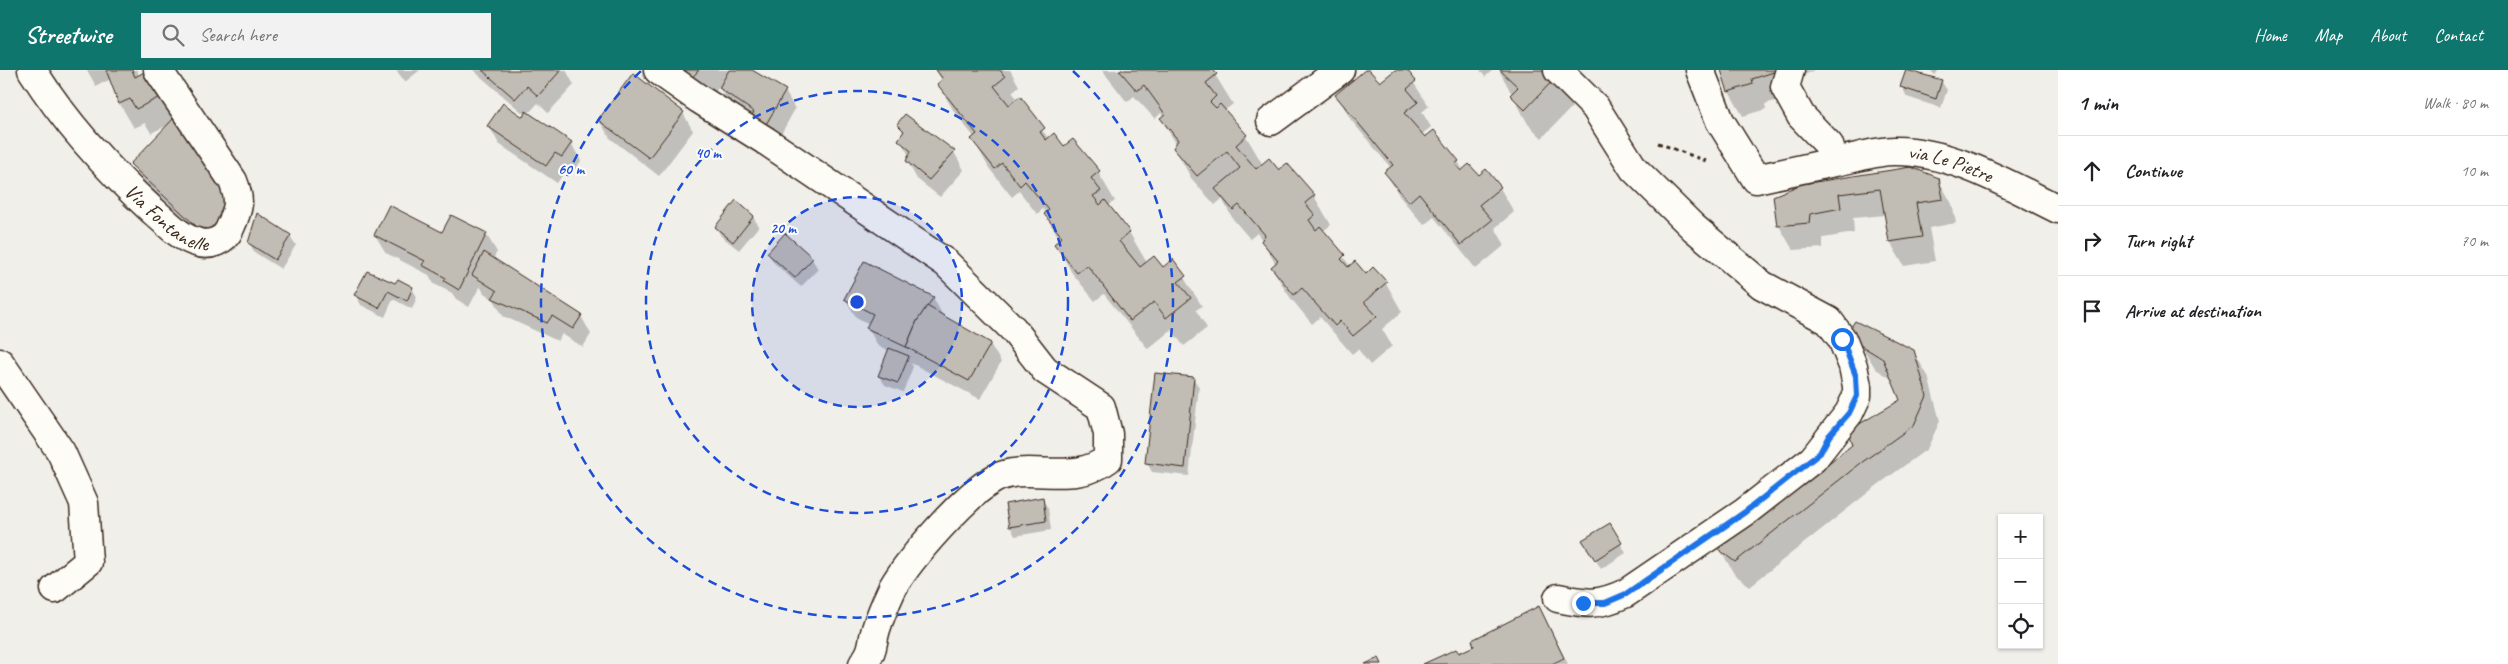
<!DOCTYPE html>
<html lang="en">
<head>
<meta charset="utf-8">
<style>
	body { margin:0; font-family:Caveat,sans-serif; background:#f2f2f2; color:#202124 }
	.controls { position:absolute; right:15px; bottom:15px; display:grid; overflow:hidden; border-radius:0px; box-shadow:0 1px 4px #0004 }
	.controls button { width:45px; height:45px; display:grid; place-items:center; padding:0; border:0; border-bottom:1px solid #e0e0e0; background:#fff; color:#202124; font:25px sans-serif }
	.stop { position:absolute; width:15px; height:15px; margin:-11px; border:4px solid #1a73e8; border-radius:50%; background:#fff }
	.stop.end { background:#1a73e8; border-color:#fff; box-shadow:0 1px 5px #0008 }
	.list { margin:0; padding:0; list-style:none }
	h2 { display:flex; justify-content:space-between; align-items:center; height:65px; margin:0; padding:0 20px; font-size:21px }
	h2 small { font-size:16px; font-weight:400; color:#757577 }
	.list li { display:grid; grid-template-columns:32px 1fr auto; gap:15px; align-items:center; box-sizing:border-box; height:70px; padding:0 20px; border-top:1px solid #e0e0e0 }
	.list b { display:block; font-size:19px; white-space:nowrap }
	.list em { font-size:16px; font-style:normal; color:#757577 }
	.icon { flex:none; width:28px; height:28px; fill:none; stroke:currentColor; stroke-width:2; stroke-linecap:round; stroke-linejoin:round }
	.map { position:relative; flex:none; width:2058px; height:594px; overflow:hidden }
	header { display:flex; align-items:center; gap:30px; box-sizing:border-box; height:70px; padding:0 25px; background:#0f766e; color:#fff }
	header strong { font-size:24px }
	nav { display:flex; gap:28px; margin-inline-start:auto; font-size:18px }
	.search { width:350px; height:45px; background:#f2f2f2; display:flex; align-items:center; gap:12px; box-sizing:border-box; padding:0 18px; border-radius:0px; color:#757577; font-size:19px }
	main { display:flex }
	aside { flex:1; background:#fff }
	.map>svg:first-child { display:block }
</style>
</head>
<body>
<header>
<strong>Streetwise</strong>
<div class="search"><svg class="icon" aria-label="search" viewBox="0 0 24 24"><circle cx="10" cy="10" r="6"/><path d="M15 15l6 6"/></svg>Search here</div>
<nav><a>Home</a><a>Map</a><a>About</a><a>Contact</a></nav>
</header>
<main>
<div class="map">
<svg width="2058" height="594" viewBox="0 0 2058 594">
	<rect width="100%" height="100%" fill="#f1efea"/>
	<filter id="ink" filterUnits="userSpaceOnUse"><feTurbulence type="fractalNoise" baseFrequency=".02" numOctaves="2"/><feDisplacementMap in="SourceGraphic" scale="10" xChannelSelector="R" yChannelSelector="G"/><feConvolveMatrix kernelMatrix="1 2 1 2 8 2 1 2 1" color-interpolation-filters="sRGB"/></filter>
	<g filter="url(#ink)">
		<g fill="#0003">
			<path d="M 87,0 L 137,0 L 139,6 L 161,27 L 173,51 L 241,138 L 245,159 L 236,179 L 225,184 L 212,181 L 146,119 L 132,94 L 170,54 L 151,63 L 145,53 L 134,58 L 120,34 L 111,9 L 96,16 Z"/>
			<path d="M 396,0 L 420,0 L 405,12 Z"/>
			<path d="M 473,0 L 566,0 L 574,15 L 548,43 L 538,33 L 528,44 L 571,73 L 581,91 L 572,104 L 566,100 L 557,113 L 499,74 L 489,56 L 523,48 L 525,45 Z"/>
			<path d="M 660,0 L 750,0 L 785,21 L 795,39 L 776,73 L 730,36 L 719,17 L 703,36 Z"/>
			<path d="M 936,0 L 1010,0 L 1019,16 L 1012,22 L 1049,69 L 1098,102 L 1115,131 L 1108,136 L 1129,162 L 1147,193 L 1163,199 L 1173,191 L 1202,236 L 1196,240 L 1207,258 L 1184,276 L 1171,260 L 1148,279 L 1104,224 L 1095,231 L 1072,203 L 1056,174 L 1060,170 L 1043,139 L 1037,144 L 1019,121 L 1012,127 L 989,98 L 973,69 L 975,68 L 955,43 L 938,14 L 942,11 Z"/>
			<path d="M 1102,0 L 1212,0 L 1233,34 L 1224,41 L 1246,66 L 1263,95 L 1279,102 L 1287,95 L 1314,126 L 1331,155 L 1323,161 L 1351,197 L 1366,205 L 1373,199 L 1386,213 L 1402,242 L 1382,259 L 1392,276 L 1370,295 L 1358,279 L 1352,284 L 1320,247 L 1312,254 L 1289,226 L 1272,198 L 1276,195 L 1262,170 L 1257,163 L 1250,169 L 1233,149 L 1222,129 L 1215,135 L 1191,108 L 1175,78 L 1177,75 L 1161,49 L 1164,47 L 1161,43 L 1155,49 L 1134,26 L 1127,32 Z"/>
			<path d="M 1367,0 L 1380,14 L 1397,0 L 1405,0 L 1429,36 L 1422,42 L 1431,57 L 1421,65 L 1458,91 L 1463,101 L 1500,118 L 1514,142 L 1495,158 L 1505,175 L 1476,199 L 1434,147 L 1424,155 L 1400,127 L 1386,103 L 1391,98 L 1351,50 L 1337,25 Z"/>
			<path d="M 1480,0 L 1493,0 L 1485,7 Z"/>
			<path d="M 1499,0 L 1547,0 L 1555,8 L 1572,37 L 1542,68 L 1528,54 Z"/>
			<path d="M 1722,0 L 1814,0 L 1786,15 L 1790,26 L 1765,34 L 1766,39 L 1743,46 L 1729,22 Z"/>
			<path d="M 1930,0 L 1939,0 L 1935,5 Z"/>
			<path d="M 1941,11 L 1947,20 L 1941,38 L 1907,27 L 1902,17 Z"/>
			<path d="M 683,43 L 693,61 L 659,106 L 610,68 L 599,50 Z"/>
			<path d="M 899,54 L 954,82 L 964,100 L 940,127 L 917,109 L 907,91 L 910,87 L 900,70 L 904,64 Z"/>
			<path d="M 1938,109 L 1952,134 L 1956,153 L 1929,158 L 1935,191 L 1904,196 L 1890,172 L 1885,145 L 1853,148 L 1854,163 L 1823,168 L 1823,178 L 1793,180 L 1779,156 L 1774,127 Z"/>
			<path d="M 257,145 L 290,166 L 296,175 L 281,199 L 254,182 L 249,172 Z"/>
			<path d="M 753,147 L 759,156 L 739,180 L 721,166 L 716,157 Z"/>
			<path d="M 442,163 L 486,164 L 497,182 L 493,189 L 581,246 L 591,264 L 583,277 L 562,264 L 558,271 L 503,246 L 494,230 L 484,223 L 480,216 L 469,237 L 456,229 L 452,223 L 434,214 L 429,205 L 386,183 L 375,165 Z"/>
			<path d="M 785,164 L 812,189 L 818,199 L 801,217 L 774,193 L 768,183 Z"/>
			<path d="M 396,215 L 412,218 L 417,227 L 412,239 L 393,229 L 385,247 L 361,235 L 356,225 Z"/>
			<path d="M 933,227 L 943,246 L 990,274 L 1001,292 L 980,329 L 911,293 L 913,297 L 903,322 L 885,315 L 879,306 L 889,281 L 878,276 L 868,258 L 869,254 L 856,247 L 845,229 Z"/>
			<path d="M 1851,260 L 1913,281 L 1928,306 L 1940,351 L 1927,379 L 1875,417 L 1750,516 L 1734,504 L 1720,479 L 1853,376 L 1902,331 L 1893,310 L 1876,299 Z"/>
			<path d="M 1193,308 L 1199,317 L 1189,406 L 1152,402 L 1147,393 Z"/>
			<path d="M 1042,429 L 1048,438 L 1051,460 L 1015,466 L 1010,456 Z"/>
			<path d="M 1609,454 L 1626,483 L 1601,499 L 1584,470 Z"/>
			<path d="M 1539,537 L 1568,594 L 1426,594 L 1456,580 L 1458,584 L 1476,577 Z"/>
		</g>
		<g fill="#c1bcb4" stroke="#3b2a1e">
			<path d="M 106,0 L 132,0 L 135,7 L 148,0 L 160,27 L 136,39 L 130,29 L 119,34 Z"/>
			<path d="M 482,0 L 561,0 L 538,26 L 527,16 L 515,29 Z"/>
			<path d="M 674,0 L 699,0 L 688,12 Z"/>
			<path d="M 729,0 L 752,0 L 786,20 L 765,56 L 751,47 L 754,42 L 719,18 Z"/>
			<path d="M 936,0 L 1000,0 L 1005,7 L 994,16 L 1009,35 L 1020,26 L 1045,58 L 1040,62 L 1046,70 L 1054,63 L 1064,76 L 1073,69 L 1100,101 L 1091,108 L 1101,121 L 1093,126 L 1100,135 L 1105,130 L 1130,162 L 1119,171 L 1140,197 L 1154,186 L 1163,197 L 1173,189 L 1186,206 L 1178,212 L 1191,228 L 1166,248 L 1154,232 L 1130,251 L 1087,195 L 1077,203 L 1054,174 L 1062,167 L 1044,144 L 1049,140 L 1025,111 L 1020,116 L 1002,93 L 995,99 L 971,69 L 977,64 L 937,14 L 943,9 Z"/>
			<path d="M 1119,0 L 1213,0 L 1217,4 L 1206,13 L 1216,26 L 1210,32 L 1216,38 L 1220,34 L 1247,65 L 1236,75 L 1256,99 L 1269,88 L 1279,100 L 1287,93 L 1315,125 L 1305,133 L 1315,145 L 1309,150 L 1316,160 L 1320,156 L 1345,185 L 1341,189 L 1348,197 L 1355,191 L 1366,204 L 1373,197 L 1387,212 L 1364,232 L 1377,246 L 1353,266 L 1340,251 L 1335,256 L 1302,218 L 1294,225 L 1271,197 L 1278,191 L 1261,171 L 1265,165 L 1239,135 L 1233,140 L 1215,119 L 1240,98 L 1227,81 L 1197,106 L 1173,78 L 1178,70 L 1160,48 L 1165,44 L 1144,15 L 1137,21 Z"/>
			<path d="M 1365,0 L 1369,0 L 1380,12 L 1395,0 L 1407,0 L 1416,11 L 1407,19 L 1418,32 L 1404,43 L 1425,67 L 1434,60 L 1459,91 L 1455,94 L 1461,101 L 1469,94 L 1479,105 L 1486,99 L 1501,117 L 1479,135 L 1492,150 L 1461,175 L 1419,123 L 1409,132 L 1384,102 L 1393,95 L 1335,25 Z"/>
			<path d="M 1500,0 L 1549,0 L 1556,7 L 1525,40 L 1510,25 L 1518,17 Z"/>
			<path d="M 1721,0 L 1776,0 L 1777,1 L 1752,9 L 1753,14 L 1728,22 Z"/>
			<path d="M 1906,0 L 1942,10 L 1936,29 L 1900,17 Z"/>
			<path d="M 633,3 L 684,42 L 649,88 L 598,50 Z"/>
			<path d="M 503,33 L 523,47 L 526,41 L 572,72 L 562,87 L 555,83 L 546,96 L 487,56 Z"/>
			<path d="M 905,44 L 955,81 L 929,110 L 906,91 L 911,81 L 898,70 L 904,61 L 897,54 Z"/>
			<path d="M 174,48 L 228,112 L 222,154 L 211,160 L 197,157 L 130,94 Z"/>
			<path d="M 1911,97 L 1939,108 L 1943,129 L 1916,133 L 1922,167 L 1889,172 L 1880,119 L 1839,124 L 1841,138 L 1810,144 L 1809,153 L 1777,156 L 1773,126 L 1802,114 Z"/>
			<path d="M 736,130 L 754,146 L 733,172 L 715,157 Z"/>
			<path d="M 389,135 L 442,162 L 451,145 L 487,163 L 459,220 L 444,211 L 446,208 L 422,195 L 425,191 L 374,165 Z"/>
			<path d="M 257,143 L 291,165 L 275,190 L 248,173 Z"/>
			<path d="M 785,163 L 813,188 L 795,208 L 767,183 Z"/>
			<path d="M 484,182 L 582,245 L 573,259 L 552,246 L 547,253 L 492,228 L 497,221 L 472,205 Z"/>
			<path d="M 864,191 L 934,227 L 917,251 L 906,277 L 866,258 L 873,244 L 844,229 Z"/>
			<path d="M 367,201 L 395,213 L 398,209 L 413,217 L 407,231 L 388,221 L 379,238 L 354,225 Z"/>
			<path d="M 927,236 L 991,273 L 969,311 L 906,277 L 917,251 Z"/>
			<path d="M 1855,251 L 1914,280 L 1927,326 L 1914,355 L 1861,393 L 1735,492 L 1718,479 L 1852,375 L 1849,365 L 1851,359 L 1900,330 L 1883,289 L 1860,275 L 1849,260 Z"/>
			<path d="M 889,278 L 909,286 L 898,313 L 878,306 Z"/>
			<path d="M 1155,303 L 1194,307 L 1185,398 L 1145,393 Z"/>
			<path d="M 1043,427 L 1046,451 L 1009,457 L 1005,434 Z"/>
			<path d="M 1610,453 L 1622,473 L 1595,490 L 1582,470 Z"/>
			<path d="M 1539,536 L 1564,588 L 1552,594 L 1423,594 L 1456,579 L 1459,583 L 1474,576 L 1472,570 Z"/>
			<path d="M 1379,588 L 1382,594 L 1365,594 Z"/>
		</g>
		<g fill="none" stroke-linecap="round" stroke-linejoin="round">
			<g stroke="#3b2a1e" stroke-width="31">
				<g id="street">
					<path id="s1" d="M 32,0 C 65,52 108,100 153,141 C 166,152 179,167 196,172 C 209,177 225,171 230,158 C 239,138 241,131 233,111 L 158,0"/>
					<path d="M 658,0 L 699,29 L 766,71 L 946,193 L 1013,259 L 1045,300 L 1101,337 L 1108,364 L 1108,389 C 1071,417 1028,391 994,409 C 965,425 910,488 893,517 C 887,530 880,546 876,559 C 871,575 875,578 863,594"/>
					<path d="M 1700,0 L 1720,51 L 1756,109 L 1834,92 L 1829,75 L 1801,46 L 1785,17 L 1790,0"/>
					<path d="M 1271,51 L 1340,0"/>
					<path id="s2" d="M 1834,92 C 1853,89 1875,81 1894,81 C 1950,80 2009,115 2058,139"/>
					<path d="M 0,293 L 61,382 L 84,433 L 88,492 L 55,519"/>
					<path d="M 1558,528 C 1587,534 1598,536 1626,523 L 1745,442 L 1813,389 L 1849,343 L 1857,326 L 1857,316 L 1853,296 L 1842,269 L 1829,251 L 1762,215 L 1694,158 L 1634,99 L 1595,37 L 1558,0"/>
				</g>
			</g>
			<path stroke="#3b2a1e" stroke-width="3" stroke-dasharray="4 4" stroke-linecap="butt" d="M 1658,73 L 1706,91"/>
			<use href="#street" stroke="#fdfcf7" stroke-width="28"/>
		</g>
	</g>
	<g fill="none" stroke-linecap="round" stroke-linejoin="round" filter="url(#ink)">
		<path stroke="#1a73e8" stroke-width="6" d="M 1583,533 L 1605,533 L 1626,524 L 1745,442 L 1820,383 L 1829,366 L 1849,343 L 1857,326 L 1856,306 L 1842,269"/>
	</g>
	<circle cx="857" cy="232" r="105" fill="#1d4ed8" fill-opacity=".12"/>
	<g fill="none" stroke="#1d4ed8" stroke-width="2.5" stroke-dasharray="9 6">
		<circle cx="857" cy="232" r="105"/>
		<circle cx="857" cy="232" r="211"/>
		<path d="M1073 1A316 316 0 1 1 641 1"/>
	</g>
	<g text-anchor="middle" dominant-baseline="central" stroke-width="4" stroke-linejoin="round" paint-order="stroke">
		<g font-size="21" fill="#3b2a1e" stroke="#fdfcf7">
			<text stroke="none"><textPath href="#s2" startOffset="119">via Le Pietre</textPath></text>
			<text stroke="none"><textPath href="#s1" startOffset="202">Via Fontanelle</textPath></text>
		</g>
	</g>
	<circle cx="857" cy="232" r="8" fill="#1d4ed8" stroke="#fdfcf7" stroke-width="2.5"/>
	<g font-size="15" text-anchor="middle" font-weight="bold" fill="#1d4ed8" stroke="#fdfcf7" stroke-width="4" stroke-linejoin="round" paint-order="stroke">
		<text x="708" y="88">40 m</text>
		<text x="571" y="104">60 m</text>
		<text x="783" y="163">20 m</text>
	</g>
</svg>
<div class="controls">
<button>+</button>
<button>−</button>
<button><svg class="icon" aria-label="locate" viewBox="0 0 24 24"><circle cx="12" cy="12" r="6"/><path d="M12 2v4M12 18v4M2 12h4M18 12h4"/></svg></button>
</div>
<div class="stop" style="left:1842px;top:269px"></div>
<div class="stop end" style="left:1583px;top:533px"></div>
</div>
<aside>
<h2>1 min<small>Walk · 80 m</small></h2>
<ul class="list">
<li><svg class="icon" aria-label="ahead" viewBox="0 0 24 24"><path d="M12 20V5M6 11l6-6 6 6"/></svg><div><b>Continue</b></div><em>10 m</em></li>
<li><svg class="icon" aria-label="right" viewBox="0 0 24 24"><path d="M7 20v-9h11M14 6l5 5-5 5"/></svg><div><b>Turn right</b></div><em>70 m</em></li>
<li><svg class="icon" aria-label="arrive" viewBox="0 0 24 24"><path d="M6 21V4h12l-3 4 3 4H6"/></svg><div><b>Arrive at destination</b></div></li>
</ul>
</aside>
</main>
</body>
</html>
